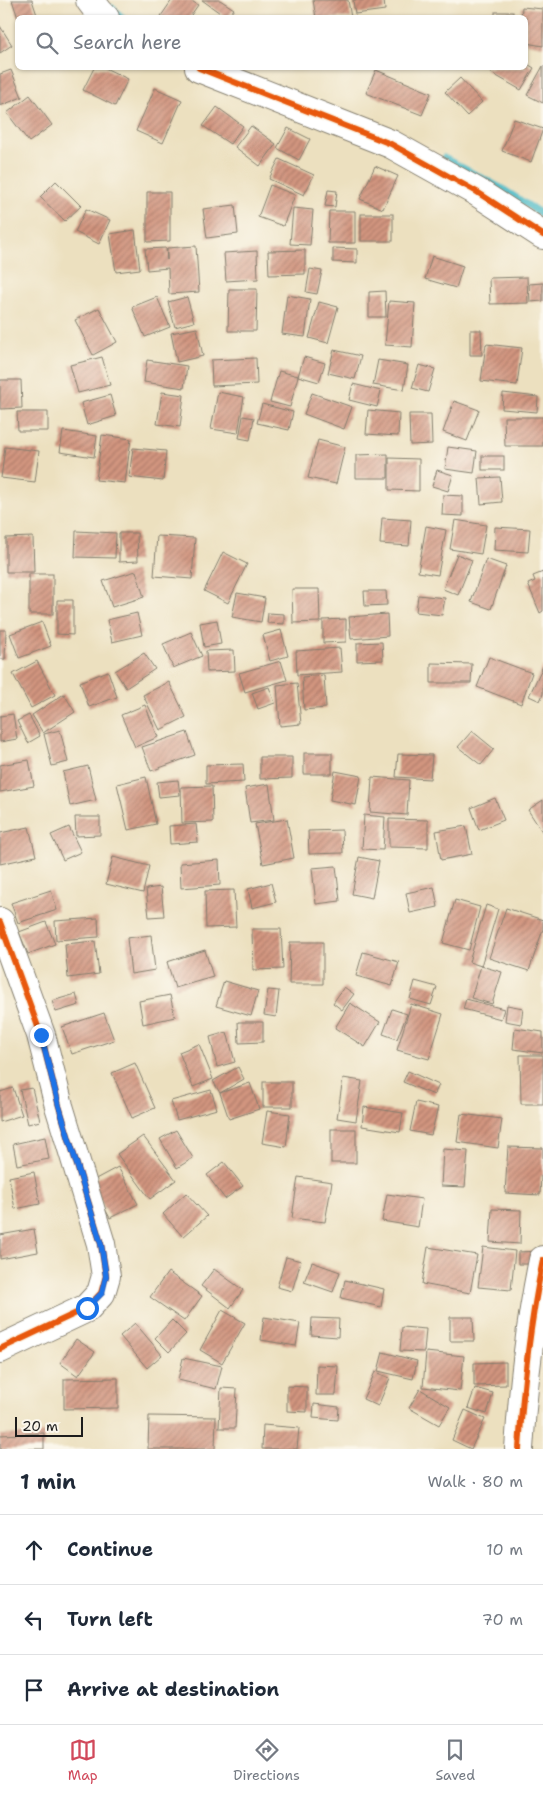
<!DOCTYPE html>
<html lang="en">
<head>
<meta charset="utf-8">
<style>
	body { margin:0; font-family:"Shantell Sans",sans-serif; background:#f2f2f3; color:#1f2937 }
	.scale { position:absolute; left:15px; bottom:12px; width:68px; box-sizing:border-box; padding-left:5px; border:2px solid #1c1c1c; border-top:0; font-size:14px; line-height:18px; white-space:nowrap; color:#1c1c1c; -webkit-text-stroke:4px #fbf7ec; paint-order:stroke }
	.stop { position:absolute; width:15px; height:15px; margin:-11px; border:4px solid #1a73e8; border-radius:50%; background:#fff }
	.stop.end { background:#1a73e8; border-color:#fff; box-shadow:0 1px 5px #0008 }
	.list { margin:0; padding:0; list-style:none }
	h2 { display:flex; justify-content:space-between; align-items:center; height:65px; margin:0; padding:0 20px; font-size:21px }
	h2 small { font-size:16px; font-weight:400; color:#747a83 }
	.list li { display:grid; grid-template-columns:32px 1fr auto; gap:15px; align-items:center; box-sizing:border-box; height:70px; padding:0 20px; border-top:1px solid #e0e1e3 }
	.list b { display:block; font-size:19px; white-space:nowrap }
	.list em { font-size:16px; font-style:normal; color:#747a83 }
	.icon { flex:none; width:28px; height:28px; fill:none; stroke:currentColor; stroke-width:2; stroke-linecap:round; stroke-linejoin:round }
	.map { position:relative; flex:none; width:543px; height:1449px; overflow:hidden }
	.search { position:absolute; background:#fff; box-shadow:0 1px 4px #0004; left:15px; right:15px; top:15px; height:55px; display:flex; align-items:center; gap:12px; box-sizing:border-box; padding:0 18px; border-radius:8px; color:#747a83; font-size:19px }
	.sheet { height:275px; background:#fff }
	nav { display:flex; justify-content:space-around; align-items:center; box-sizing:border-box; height:70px; border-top:1px solid #e0e1e3; background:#fff; font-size:14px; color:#747a83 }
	nav a { display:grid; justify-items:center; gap:2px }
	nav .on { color:#d1495b }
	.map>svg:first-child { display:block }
</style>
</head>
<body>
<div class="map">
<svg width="543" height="1449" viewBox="0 0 543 1449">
	<defs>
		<pattern id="building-hatch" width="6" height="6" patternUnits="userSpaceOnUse" patternTransform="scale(1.25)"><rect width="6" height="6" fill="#d2957f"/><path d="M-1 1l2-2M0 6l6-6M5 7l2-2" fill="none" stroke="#aa7967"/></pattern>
	</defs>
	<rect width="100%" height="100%" fill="#fbf7ec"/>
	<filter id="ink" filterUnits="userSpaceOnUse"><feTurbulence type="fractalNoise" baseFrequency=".02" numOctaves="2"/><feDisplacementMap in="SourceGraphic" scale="10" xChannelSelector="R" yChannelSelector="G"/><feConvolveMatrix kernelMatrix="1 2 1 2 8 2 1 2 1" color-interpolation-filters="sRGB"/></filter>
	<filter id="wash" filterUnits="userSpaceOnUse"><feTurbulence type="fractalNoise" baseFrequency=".0096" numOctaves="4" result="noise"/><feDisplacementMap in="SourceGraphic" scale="20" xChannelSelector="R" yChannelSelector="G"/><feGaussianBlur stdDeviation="1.12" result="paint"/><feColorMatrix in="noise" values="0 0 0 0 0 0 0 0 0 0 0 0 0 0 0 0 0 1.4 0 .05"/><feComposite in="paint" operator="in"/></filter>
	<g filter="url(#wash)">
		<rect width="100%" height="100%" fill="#ece0bf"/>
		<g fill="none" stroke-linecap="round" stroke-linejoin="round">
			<g stroke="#4fbcc7" stroke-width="7">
				<path d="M 112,8 L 123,18"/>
				<path d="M 444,158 L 501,188 L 543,215"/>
			</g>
		</g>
		<g id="blocks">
			<g fill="url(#building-hatch)">
				<path d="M 12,0 L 32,0 L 38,18 L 18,18 Z"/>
				<path d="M 172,0 L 190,0 L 198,5 L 189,18 L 163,18 L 161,16 Z"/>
				<path d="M 202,0 L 220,0 L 234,9 L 227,18 Z"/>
				<path d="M 313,0 L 348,0 L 351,18 L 316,18 Z"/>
				<path d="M 353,0 L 384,0 L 385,10 L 355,14 Z"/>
				<path d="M 522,7 L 543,9 L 543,46 L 526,43 L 526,18 L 521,18 Z"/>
				<rect x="495" y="12" width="18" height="6"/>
				<path d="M 0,26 L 12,45 L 0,53 Z"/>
				<path d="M 526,63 L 534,68 L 521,90 L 486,70 L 487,68 L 526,68 Z"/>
				<path d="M 543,66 L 543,103 L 527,95 Z"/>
				<path d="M 94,68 L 105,68 L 128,79 L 115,106 L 83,90 Z"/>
				<path d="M 11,70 L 22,97 L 0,106 L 0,74 Z"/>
				<path d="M 376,70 L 431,93 L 422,115 L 366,93 Z"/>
				<path d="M 460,78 L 482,102 L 467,116 L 445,92 Z"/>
				<path d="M 155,88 L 182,100 L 163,143 L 136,131 Z"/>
				<path d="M 30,95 L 52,125 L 29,142 L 7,113 Z"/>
				<path d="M 217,107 L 243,126 L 230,144 L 203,126 Z"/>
				<path d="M 514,119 L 543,129 L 531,162 L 502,151 Z"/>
				<path d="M 251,126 L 276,144 L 260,166 L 235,147 Z"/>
				<path d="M 288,128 L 310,139 L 299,160 L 277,148 Z"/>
				<path d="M 279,159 L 314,175 L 304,195 L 269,179 Z"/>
				<path d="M 375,166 L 398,176 L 383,209 L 360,199 Z"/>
				<path d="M 56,181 L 81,206 L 65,221 L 40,197 Z"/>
				<path d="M 270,185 L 295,195 L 283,226 L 258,217 Z"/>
				<path d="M 328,190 L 337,191 L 335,207 L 325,206 Z"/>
				<path d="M 147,192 L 170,192 L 170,241 L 147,242 Z"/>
				<path d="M 235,205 L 238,234 L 207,238 L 203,209 Z"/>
				<path d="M 293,208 L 313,210 L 310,245 L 290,244 Z"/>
				<path d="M 86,209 L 110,220 L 99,244 L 75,232 Z"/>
				<path d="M 329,211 L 355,211 L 355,243 L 328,243 Z"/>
				<rect x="361" y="214" width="32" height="27"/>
				<path d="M 135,230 L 140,269 L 116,272 L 110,234 Z"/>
				<path d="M 196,246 L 199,292 L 169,294 L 168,268 L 147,270 L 145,249 L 166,248 L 167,260 L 167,248 Z"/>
				<path d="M 333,248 L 357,249 L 357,263 L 333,262 Z"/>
				<path d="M 305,250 L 305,274 L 269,275 L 268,251 Z"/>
				<path d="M 257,251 L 258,279 L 226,281 L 224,253 Z"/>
				<path d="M 432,256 L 463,266 L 456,288 L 425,279 Z"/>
				<path d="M 310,269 L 322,271 L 317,294 L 306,292 Z"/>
				<path d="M 527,277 L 528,303 L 490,304 L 489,278 Z"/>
				<path d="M 543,283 L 543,301 L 530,302 L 529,284 Z"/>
				<path d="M 229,289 L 257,289 L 256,331 L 228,331 Z"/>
				<path d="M 385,291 L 386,317 L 369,317 L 369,292 Z"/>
				<path d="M 287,295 L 310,299 L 305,337 L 282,334 Z"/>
				<path d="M 157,297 L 170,327 L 145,337 L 132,307 Z"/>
				<path d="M 187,297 L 194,322 L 175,327 L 168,302 Z"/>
				<path d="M 389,301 L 415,303 L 412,347 L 385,345 Z"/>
				<path d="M 319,302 L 338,307 L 328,343 L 309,338 Z"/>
				<path d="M 99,308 L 117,342 L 93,355 L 75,320 Z"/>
				<path d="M 197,328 L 203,356 L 177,362 L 171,333 Z"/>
				<path d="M 470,330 L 481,330 L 482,355 L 470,355 Z"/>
				<path d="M 486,344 L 522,348 L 517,385 L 481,381 Z"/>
				<path d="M 334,350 L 361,356 L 355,379 L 328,373 Z"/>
				<path d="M 102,357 L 110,385 L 78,393 L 70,365 Z"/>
				<path d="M 304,357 L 325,363 L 319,382 L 298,376 L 290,407 L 270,402 L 279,371 L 298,376 Z"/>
				<path d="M 256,358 L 257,384 L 212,386 L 211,360 Z"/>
				<path d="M 147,360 L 187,366 L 184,388 L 144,382 Z"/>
				<path d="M 378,360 L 408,365 L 404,390 L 373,385 Z"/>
				<path d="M 419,365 L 435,369 L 428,392 L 412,388 Z"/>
				<path d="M 0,380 L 21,380 L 22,408 L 0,409 Z"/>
				<path d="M 353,384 L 381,391 L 377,407 L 349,400 Z"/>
				<path d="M 162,392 L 184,395 L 180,427 L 157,424 Z"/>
				<path d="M 218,392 L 244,397 L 238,433 L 211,429 Z"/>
				<path d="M 312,393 L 352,407 L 344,429 L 304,414 Z"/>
				<path d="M 503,393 L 538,397 L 537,412 L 502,409 Z"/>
				<path d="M 110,395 L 116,416 L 87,425 L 81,403 Z"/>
				<path d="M 454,401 L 479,410 L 467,441 L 443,432 Z"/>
				<path d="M 262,404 L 293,412 L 289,430 L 257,423 Z"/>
				<path d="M 368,410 L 399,413 L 398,436 L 366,434 Z"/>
				<path d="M 17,412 L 48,412 L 48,431 L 18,431 Z"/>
				<path d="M 409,414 L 431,414 L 432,444 L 410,445 Z"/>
				<path d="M 243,416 L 254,418 L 250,440 L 239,438 Z"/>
				<path d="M 504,417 L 543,417 L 543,446 L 505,446 Z"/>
				<path d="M 63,431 L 97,436 L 94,457 L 60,452 Z"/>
				<path d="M 102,435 L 131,439 L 125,483 L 96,480 Z"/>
				<path d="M 318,440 L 345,447 L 336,484 L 308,478 Z"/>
				<path d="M 5,447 L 39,451 L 35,482 L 1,478 Z"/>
				<path d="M 448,447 L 477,451 L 474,473 L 445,469 Z"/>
				<path d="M 133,448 L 166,451 L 163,481 L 129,477 Z"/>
				<path d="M 388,454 L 388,478 L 356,478 L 356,455 Z"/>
				<rect x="482" y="456" width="22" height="14"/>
				<path d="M 389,458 L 419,459 L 419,491 L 389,490 Z"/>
				<path d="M 437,470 L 453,475 L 448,491 L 432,486 Z"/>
				<path d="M 500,477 L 502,502 L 481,504 L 479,478 Z"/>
				<path d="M 443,495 L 463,496 L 463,516 L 442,515 Z"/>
				<path d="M 382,518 L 411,520 L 409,546 L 380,544 Z"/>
				<path d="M 455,520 L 486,525 L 481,554 L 450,549 Z"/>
				<path d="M 426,526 L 446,530 L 438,575 L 418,572 Z"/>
				<path d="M 495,527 L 530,529 L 528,552 L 494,550 Z"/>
				<path d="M 76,531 L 116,533 L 115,558 L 75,557 Z"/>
				<path d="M 119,533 L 137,533 L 138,561 L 119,562 Z"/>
				<path d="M 157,536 L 195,538 L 192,579 L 154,576 Z"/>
				<path d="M 33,537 L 34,572 L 6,572 L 6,538 Z"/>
				<path d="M 223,552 L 247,564 L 228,603 L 204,591 Z"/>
				<path d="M 457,554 L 472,560 L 458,595 L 443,589 Z"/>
				<path d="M 486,559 L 506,566 L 491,609 L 471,602 Z"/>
				<path d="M 136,571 L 144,597 L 112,607 L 103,581 Z"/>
				<path d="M 543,572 L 543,611 L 540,613 L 528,584 L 535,581 L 533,576 Z"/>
				<rect x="29" y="574" width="24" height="40"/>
				<path d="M 292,589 L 319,589 L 320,622 L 293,623 Z"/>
				<path d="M 364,591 L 386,591 L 387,605 L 365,606 Z"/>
				<path d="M 237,593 L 265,598 L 261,622 L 232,617 Z"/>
				<path d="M 418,595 L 445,598 L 442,615 L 416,612 Z"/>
				<path d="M 57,600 L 73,600 L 73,635 L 57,634 Z"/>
				<path d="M 137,613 L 142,635 L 112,642 L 107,620 Z"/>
				<path d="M 268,613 L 284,614 L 284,624 L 267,623 Z"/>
				<path d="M 387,614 L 388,636 L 351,639 L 349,617 Z"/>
				<path d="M 346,619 L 346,642 L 323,643 L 323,620 Z"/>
				<path d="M 217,620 L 221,644 L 204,647 L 200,623 Z"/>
				<path d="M 42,622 L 51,646 L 19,658 L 10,634 Z"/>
				<path d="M 0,630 L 6,630 L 5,659 L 0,659 Z"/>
				<path d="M 281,630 L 288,656 L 270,661 L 263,635 Z"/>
				<path d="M 191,632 L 202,656 L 173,668 L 163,644 Z"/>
				<path d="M 382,642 L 383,660 L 357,661 L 357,643 Z"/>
				<path d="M 340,648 L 342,672 L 297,675 L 296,651 Z"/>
				<path d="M 234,650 L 235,671 L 207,672 L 206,651 Z"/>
				<path d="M 144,653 L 155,669 L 126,688 L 115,671 Z"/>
				<path d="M 489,657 L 532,673 L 521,704 L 477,687 Z"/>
				<path d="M 37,661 L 55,695 L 31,708 L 13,674 Z"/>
				<path d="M 281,661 L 287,680 L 245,692 L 239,673 Z"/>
				<path d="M 431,663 L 472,664 L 471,683 L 431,683 Z"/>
				<path d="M 543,666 L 543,694 L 540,701 L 529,696 Z"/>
				<path d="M 108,671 L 117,697 L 89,707 L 80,682 Z"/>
				<path d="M 324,675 L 326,708 L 304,710 L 302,677 Z"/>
				<path d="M 169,682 L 186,717 L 160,730 L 143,695 Z"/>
				<path d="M 297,683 L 301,724 L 280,726 L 277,685 Z"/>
				<path d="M 269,687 L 275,703 L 258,709 L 252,693 Z"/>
				<path d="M 64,694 L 75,712 L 43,733 L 32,715 Z"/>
				<path d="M 145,705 L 158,737 L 135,747 L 121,715 Z"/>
				<path d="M 13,714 L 17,739 L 0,742 L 0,716 Z"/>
				<path d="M 29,715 L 40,736 L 28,743 L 17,721 Z"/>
				<path d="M 60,730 L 68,762 L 52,766 L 44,734 Z"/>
				<path d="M 472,731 L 494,749 L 481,765 L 458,747 Z"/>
				<path d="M 187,732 L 195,755 L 151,771 L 142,747 Z"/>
				<rect x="304" y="753" width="28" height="21"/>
				<path d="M 398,754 L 432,755 L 430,779 L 396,777 Z"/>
				<path d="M 260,757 L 292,757 L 292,778 L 260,779 Z"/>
				<path d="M 29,760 L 34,786 L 0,792 L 0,765 Z"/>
				<path d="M 243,764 L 244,782 L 206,784 L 206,765 Z"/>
				<path d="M 88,766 L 96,800 L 70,806 L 63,772 Z"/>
				<path d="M 335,771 L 361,776 L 356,805 L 330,800 Z"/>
				<path d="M 146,777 L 156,824 L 128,830 L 117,784 Z"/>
				<path d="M 372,777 L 409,780 L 407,815 L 370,812 Z"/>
				<path d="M 178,780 L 180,795 L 159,797 L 157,782 Z"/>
				<path d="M 269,784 L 274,820 L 250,823 L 245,788 Z"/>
				<path d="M 212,786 L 213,822 L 182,823 L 181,787 Z"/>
				<path d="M 495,798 L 504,820 L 479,830 L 471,808 Z"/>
				<path d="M 543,800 L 543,833 L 528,810 Z"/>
				<path d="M 364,815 L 385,817 L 383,850 L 362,849 Z"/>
				<path d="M 75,817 L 100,817 L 100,835 L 76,836 Z"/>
				<path d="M 287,819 L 294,858 L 263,864 L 255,824 Z"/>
				<path d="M 389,819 L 428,820 L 428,848 L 389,847 Z"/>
				<path d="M 196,824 L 198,842 L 170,844 L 169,826 Z"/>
				<path d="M 466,826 L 472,854 L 441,860 L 436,831 Z"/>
				<path d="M 29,827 L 36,856 L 0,864 L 0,833 Z"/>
				<path d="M 69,827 L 81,852 L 63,860 L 51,835 Z"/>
				<path d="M 342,830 L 343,853 L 309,854 L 308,831 Z"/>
				<path d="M 113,857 L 149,866 L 143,893 L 106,884 Z"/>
				<path d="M 359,857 L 379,861 L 372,898 L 352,894 Z"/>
				<path d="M 219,860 L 220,885 L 181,888 L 180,863 Z"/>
				<path d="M 336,866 L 340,901 L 316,904 L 312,868 Z"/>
				<path d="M 271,883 L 276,902 L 252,908 L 248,889 Z"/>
				<path d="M 161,887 L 164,916 L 149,917 L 146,889 Z"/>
				<path d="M 434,887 L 438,907 L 410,913 L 406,893 Z"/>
				<path d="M 51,890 L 57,910 L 18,923 L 11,903 Z"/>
				<path d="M 234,890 L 236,927 L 206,928 L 205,891 Z"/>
				<path d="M 455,900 L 480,907 L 469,950 L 443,943 Z"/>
				<path d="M 486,905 L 498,909 L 481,966 L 469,962 Z"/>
				<path d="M 506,908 L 543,920 L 543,929 L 529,971 L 489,958 Z"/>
				<path d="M 98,918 L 99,937 L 56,940 L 55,921 Z"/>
				<path d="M 46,922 L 55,944 L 28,954 L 19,932 Z"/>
				<path d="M 252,929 L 281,929 L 283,969 L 253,970 Z"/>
				<path d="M 151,935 L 155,970 L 131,974 L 127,938 Z"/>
				<path d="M 95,941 L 99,974 L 68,978 L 65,944 Z"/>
				<path d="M 290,942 L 323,942 L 323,984 L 289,984 Z"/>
				<path d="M 205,950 L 213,977 L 175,988 L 167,962 Z"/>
				<path d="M 363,952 L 399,962 L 392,986 L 356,976 Z"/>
				<path d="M 481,966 L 502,972 L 492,1004 L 471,998 Z"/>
				<path d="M 224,981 L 258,991 L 251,1016 L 216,1006 Z"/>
				<path d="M 415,981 L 437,987 L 431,1005 L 410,999 Z"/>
				<path d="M 344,987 L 354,994 L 342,1010 L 333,1003 Z"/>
				<path d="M 268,990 L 279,991 L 276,1017 L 264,1015 Z"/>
				<path d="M 76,994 L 79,1005 L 56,1012 L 52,1001 Z"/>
				<path d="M 170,995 L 175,1017 L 143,1024 L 139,1001 Z"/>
				<path d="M 466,999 L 504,1009 L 501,1019 L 463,1009 Z"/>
				<path d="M 350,1003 L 380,1022 L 365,1047 L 335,1028 Z"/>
				<path d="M 411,1004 L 443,1014 L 429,1059 L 397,1050 Z"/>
				<path d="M 507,1005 L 523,1008 L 521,1024 L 505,1021 Z"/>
				<path d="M 392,1009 L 407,1014 L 397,1039 L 383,1034 Z"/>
				<path d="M 104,1013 L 114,1040 L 72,1054 L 62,1027 Z"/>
				<path d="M 238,1022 L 263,1022 L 263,1042 L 239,1043 Z"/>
				<path d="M 515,1028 L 543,1032 L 543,1053 L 513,1049 Z"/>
				<path d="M 227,1032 L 235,1062 L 217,1067 L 210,1037 Z"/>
				<path d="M 199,1044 L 213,1079 L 193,1087 L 179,1052 Z"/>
				<path d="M 520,1055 L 543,1055 L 543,1104 L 521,1104 Z"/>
				<path d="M 135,1063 L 155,1108 L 132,1118 L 112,1073 Z"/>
				<path d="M 238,1067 L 244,1079 L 220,1093 L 250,1083 L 259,1109 L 229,1119 L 220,1093 L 213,1081 Z"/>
				<path d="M 408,1071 L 439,1085 L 434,1095 L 403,1082 Z"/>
				<path d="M 343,1078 L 362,1081 L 356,1121 L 337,1118 Z"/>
				<rect x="263" y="1082" width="29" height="25"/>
				<path d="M 13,1088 L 22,1115 L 0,1122 L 0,1092 Z"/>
				<path d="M 32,1088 L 40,1121 L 28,1124 L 20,1090 Z"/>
				<path d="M 211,1090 L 217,1109 L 177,1120 L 171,1101 Z"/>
				<path d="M 416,1102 L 438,1107 L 431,1135 L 410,1131 Z"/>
				<path d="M 364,1107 L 403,1113 L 400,1132 L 362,1126 Z"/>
				<path d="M 267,1111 L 290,1114 L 286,1147 L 262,1143 Z"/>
				<path d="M 461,1114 L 502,1119 L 498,1148 L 457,1142 Z"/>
				<rect x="331" y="1129" width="25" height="34"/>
				<path d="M 176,1130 L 193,1158 L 177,1168 L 160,1139 Z"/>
				<path d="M 143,1136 L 176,1180 L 150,1199 L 117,1154 Z"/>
				<path d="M 45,1137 L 49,1159 L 17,1165 L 13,1144 Z"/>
				<path d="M 508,1147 L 543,1148 L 543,1176 L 541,1176 L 540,1195 L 505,1193 Z"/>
				<path d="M 443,1149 L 468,1151 L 465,1187 L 441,1186 Z"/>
				<path d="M 224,1162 L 243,1186 L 225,1199 L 207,1175 Z"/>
				<path d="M 118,1167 L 138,1204 L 110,1218 L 90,1182 Z"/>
				<path d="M 34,1172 L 40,1204 L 15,1209 L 9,1177 Z"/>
				<path d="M 298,1177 L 332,1182 L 325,1222 L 292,1218 Z"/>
				<path d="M 186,1193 L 207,1216 L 183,1237 L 163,1214 Z"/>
				<path d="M 387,1194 L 422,1199 L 418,1227 L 382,1221 Z"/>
				<path d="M 492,1209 L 521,1210 L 520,1244 L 490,1242 Z"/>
				<path d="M 34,1229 L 38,1252 L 0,1259 L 0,1235 Z"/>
				<path d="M 428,1247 L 477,1255 L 470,1293 L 422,1284 Z"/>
				<path d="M 483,1247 L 515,1251 L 511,1290 L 478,1287 Z"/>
				<path d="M 541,1251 L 542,1264 L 518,1264 L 518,1252 Z"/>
				<path d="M 286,1257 L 301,1261 L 292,1291 L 277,1287 Z"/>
				<path d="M 312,1262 L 340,1272 L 333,1292 L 304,1282 Z"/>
				<path d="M 214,1269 L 243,1290 L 230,1308 L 201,1286 Z"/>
				<path d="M 168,1272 L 202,1296 L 184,1321 L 150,1297 Z"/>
				<path d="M 345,1280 L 384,1289 L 381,1307 L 341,1298 Z"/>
				<path d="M 222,1310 L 245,1323 L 222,1363 L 200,1350 Z"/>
				<path d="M 264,1317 L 300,1323 L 296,1346 L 261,1340 Z"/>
				<path d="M 450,1317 L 473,1317 L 474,1341 L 450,1341 Z"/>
				<path d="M 312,1318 L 339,1319 L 338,1337 L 311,1335 Z"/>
				<path d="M 172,1320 L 186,1334 L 169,1352 L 155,1338 Z"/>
				<path d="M 135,1323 L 162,1355 L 147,1368 L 120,1336 Z"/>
				<path d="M 402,1327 L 426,1329 L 424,1352 L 400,1351 Z"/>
				<path d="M 76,1339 L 95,1352 L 78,1376 L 60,1363 Z"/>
				<path d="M 383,1352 L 417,1361 L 413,1379 L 378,1371 Z"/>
				<path d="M 426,1352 L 464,1356 L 460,1391 L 423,1387 Z"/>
				<path d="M 183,1358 L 222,1366 L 216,1389 L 178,1380 Z"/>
				<path d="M 506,1362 L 506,1385 L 474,1386 L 474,1363 Z"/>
				<path d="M 317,1365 L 338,1366 L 336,1395 L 316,1395 Z"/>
				<path d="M 375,1372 L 390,1378 L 378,1406 L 363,1399 Z"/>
				<path d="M 118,1378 L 118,1408 L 64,1409 L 64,1379 Z"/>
				<path d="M 287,1386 L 307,1387 L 307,1412 L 287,1411 Z"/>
				<path d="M 221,1388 L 237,1389 L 235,1428 L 219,1428 Z"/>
				<path d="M 475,1388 L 493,1393 L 487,1414 L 468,1408 Z"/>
				<path d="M 420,1389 L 450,1407 L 439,1425 L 409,1408 Z"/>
				<path d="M 314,1404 L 339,1407 L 338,1420 L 313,1418 Z"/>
				<path d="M 465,1410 L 485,1419 L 471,1449 L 452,1440 Z"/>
				<path d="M 149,1416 L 216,1417 L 215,1449 L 148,1449 Z"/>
				<path d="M 263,1425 L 299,1428 L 297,1449 L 262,1449 Z"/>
				<path d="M 44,1433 L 44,1449 L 0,1449 L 0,1435 Z"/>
			</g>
		</g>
	</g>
	<g filter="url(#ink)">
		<use href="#blocks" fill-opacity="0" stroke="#847e6e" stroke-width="1"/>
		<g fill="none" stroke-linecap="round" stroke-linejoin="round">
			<g stroke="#847e6e" stroke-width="30">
				<g id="minor">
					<path d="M 90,0 L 99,12 L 105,18"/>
					<path d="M 199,68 L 391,144 L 477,192 L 543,235"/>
					<path d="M 0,922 L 41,1035 L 59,1106 L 101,1244 L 106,1276 L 101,1293 L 87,1308 L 0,1349"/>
					<path d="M 519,1449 C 523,1385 530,1323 543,1260"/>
				</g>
			</g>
			<use href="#minor" stroke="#fff" stroke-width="28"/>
			<g stroke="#fbf7ec" stroke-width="9">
				<g id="cycleway">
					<path d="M 199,68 L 391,144 L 477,192 L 543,235"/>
					<path d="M 0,922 L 41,1035 L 59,1106 L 101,1244 L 106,1276 L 101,1293 L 87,1308 L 0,1349"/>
					<path d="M 519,1449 C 523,1385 530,1323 543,1260"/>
				</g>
			</g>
			<use href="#cycleway" stroke="#e8590c" stroke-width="6"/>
		</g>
	</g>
	<g fill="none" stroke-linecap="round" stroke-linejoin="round" filter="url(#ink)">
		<path stroke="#1a73e8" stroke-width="6" d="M 41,1035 L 59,1106 L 101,1244 L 106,1276 L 102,1293 L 87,1308"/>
	</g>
</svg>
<div class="scale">20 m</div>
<div class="stop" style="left:87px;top:1308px"></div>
<div class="stop end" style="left:41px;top:1035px"></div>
<div class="search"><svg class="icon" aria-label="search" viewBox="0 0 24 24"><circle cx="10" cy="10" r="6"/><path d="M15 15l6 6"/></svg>Search here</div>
</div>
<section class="sheet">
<h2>1 min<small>Walk · 80 m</small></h2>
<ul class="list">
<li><svg class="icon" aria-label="ahead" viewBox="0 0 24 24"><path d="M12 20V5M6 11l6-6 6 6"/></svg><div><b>Continue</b></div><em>10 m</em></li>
<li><svg class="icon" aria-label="left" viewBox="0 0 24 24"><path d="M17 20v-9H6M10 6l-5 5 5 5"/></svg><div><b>Turn left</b></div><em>70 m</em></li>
<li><svg class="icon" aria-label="arrive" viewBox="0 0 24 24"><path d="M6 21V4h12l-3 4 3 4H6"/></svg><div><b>Arrive at destination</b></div></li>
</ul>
</section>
<nav>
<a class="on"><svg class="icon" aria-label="map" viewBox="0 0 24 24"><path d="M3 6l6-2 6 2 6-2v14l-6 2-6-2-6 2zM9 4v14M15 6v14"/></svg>Map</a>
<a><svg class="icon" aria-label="directions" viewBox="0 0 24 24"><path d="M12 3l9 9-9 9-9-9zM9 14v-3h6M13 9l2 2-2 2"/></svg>Directions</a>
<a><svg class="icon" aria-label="saved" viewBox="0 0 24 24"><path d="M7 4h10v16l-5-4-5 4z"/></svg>Saved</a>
</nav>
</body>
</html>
